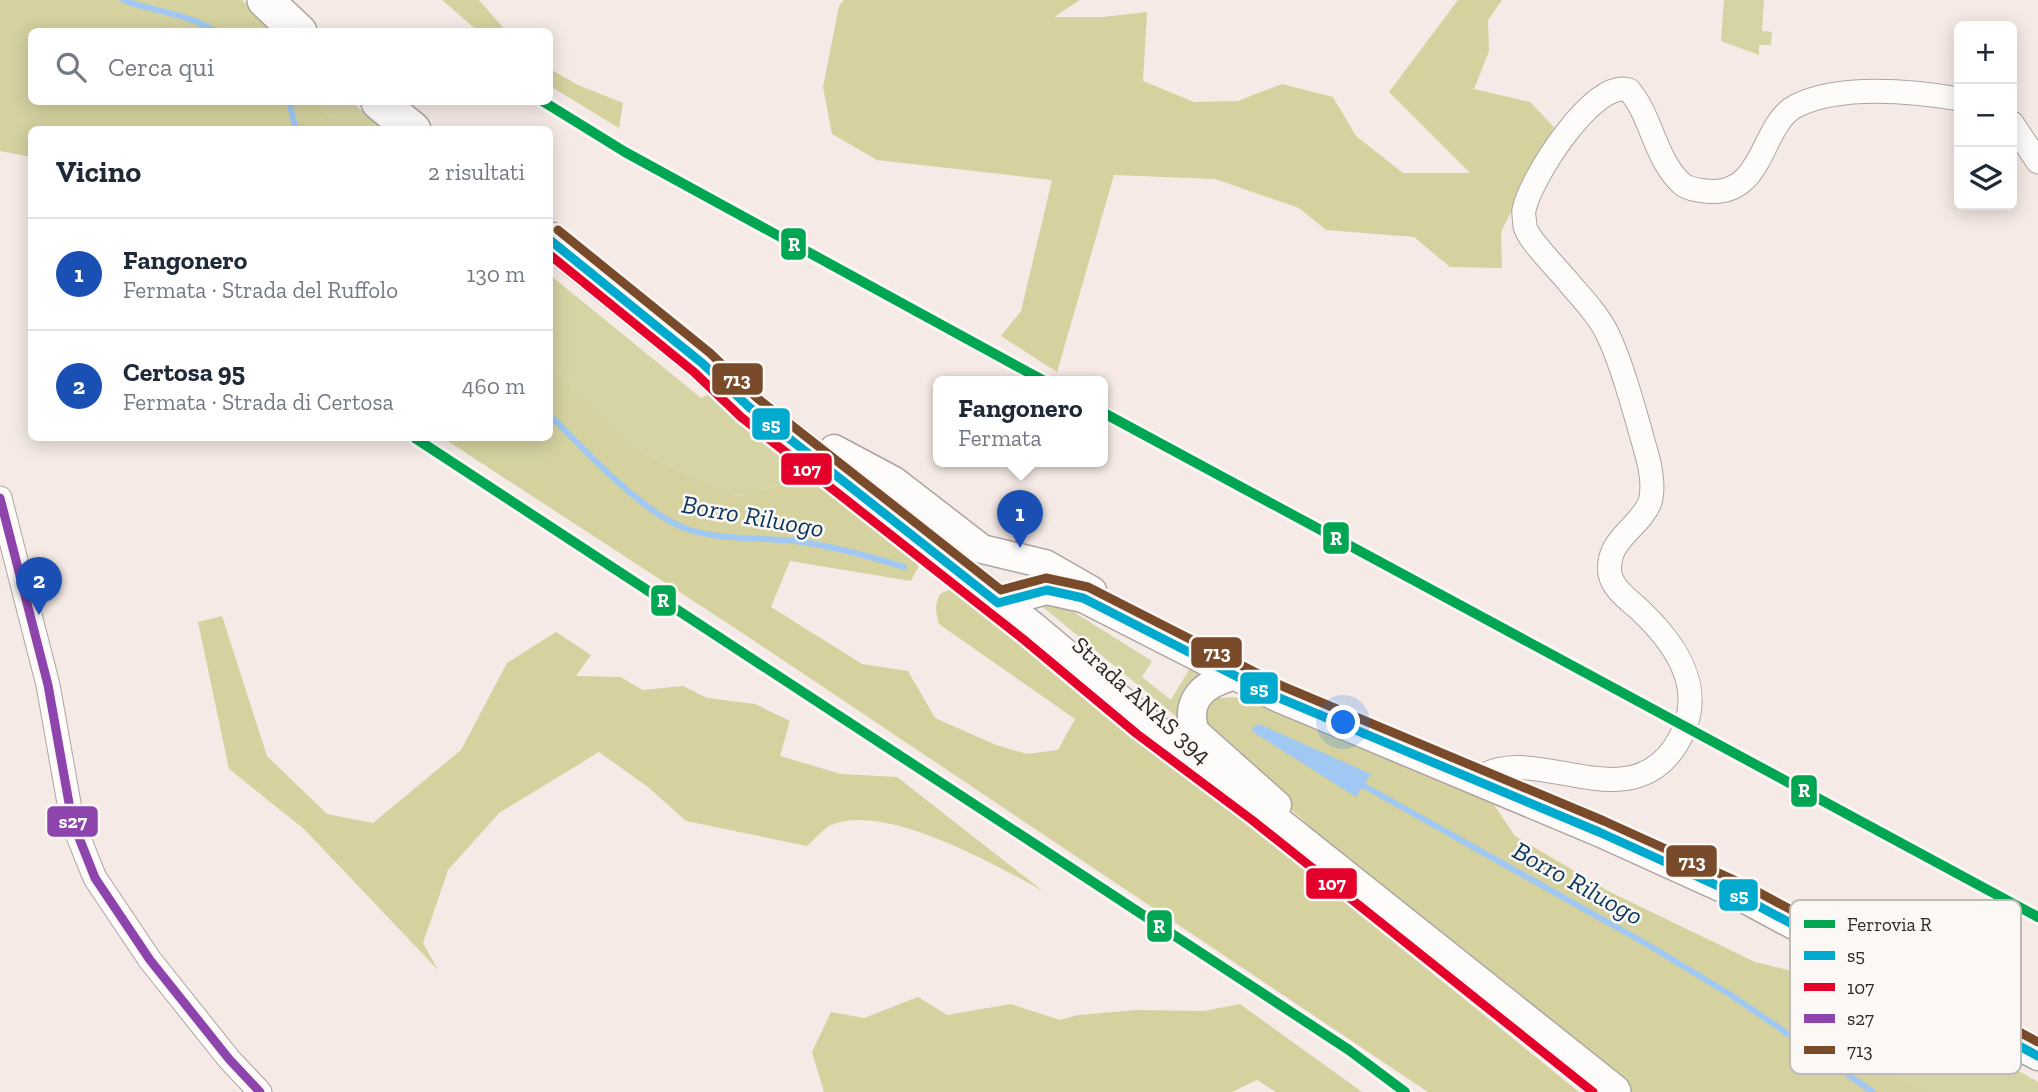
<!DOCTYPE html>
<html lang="it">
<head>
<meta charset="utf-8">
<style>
	body { margin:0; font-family:"Zilla Slab",serif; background:#f6f6f7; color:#1f2937 }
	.controls { position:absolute; right:21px; top:21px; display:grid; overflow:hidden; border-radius:10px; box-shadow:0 4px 18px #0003 }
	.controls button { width:63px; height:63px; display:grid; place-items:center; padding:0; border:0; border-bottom:2px solid #e0e1e3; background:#fff; color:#1f2937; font:35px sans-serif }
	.you { position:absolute; left:1344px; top:723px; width:24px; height:24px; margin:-18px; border:5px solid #fff; border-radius:50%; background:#1a73e8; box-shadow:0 0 0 10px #1a73e833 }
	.badge { display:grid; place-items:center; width:46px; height:46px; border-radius:50%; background:#2563eb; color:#fff; font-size:23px; font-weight:700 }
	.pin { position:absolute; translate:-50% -58px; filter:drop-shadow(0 2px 4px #0008) }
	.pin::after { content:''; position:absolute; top:37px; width:24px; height:21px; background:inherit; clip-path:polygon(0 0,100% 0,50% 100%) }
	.popup { position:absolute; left:933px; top:376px; width:175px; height:91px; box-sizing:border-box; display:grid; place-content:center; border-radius:10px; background:#fff; filter:drop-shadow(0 2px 5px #0005); font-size:23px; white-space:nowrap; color:#747a83 }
	.popup b { font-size:26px; color:#1f2937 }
	.popup::after { content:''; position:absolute; left:50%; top:100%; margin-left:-14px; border:14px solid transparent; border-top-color:#fff }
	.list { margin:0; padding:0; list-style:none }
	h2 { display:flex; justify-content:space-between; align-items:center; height:91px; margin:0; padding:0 28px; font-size:30px }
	h2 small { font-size:23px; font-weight:400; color:#747a83 }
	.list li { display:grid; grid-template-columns:46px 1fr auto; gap:21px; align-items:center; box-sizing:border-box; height:112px; padding:0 28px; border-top:2px solid #e0e1e3 }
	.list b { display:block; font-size:26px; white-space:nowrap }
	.list p { margin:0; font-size:23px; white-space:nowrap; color:#747a83 }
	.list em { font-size:23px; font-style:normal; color:#747a83 }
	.icon { flex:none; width:38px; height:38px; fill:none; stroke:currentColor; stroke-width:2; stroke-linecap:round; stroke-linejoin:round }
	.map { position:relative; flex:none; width:2038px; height:1092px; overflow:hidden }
	.search { position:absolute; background:#fff; box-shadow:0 4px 18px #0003; left:28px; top:28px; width:525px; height:77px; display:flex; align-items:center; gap:18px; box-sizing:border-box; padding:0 24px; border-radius:10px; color:#747a83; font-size:26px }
	.panel { position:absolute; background:#fff; box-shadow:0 4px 18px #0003; left:28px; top:126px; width:525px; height:315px; border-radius:10px }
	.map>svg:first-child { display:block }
</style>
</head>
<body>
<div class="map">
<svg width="2038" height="1092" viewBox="0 0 2038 1092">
	<rect width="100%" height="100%" fill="#f5eae5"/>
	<g fill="#d6d3a4">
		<path d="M 1724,0 L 1764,0 L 1762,31 L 1772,32 L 1771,45 L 1759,45 L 1759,55 L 1721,41 Z"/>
		<path d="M 320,102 L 352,102 L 382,129 L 336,129 Z"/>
		<path d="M 550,275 L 701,398 L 709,394 L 812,477 L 738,496 L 634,449 L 564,379 L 550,359 Z"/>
		<path d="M 1056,601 L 1152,661 L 1142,677 L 1171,700 L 1190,668 L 1205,676 L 1184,698 L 1178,718 L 1038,603 Z"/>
		<path d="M 1861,981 L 2038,1082 L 2038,1092 L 1926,1092 L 1872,1064 L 1815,1028 Z"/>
	</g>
	<g fill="#d5d2a0">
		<path d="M 0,0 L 242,0 L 275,31 L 32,32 L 32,102 L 320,102 L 336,129 L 32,130 L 31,157 L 0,151 Z"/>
		<path d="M 442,0 L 479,0 L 506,31 L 478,31 Z"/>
		<path d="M 844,0 L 1080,0 L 1054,17 L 1103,17 L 1147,12 L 1143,81 L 1194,102 L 1238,101 L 1282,84 L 1333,97 L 1356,136 L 1403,173 L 1470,173 L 1389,92 L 1458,0 L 1502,0 L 1488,20 L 1489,51 L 1474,89 L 1530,102 L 1554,127 L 1501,232 L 1502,268 L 1450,267 L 1414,237 L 1326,230 L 1299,208 L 1215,179 L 1114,175 L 1057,372 L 1001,336 L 1021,311 L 1052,180 L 877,160 L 832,134 L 823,87 L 839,6 Z"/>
		<path d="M 550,69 L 578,85 L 623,103 L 619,128 L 550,86 Z"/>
		<path d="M 550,359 L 564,379 L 634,449 L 738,496 L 812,477 L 921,562 L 911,581 L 790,561 L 771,607 L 862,664 L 908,671 L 935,718 L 996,745 L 1027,754 L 1058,750 L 1075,719 L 939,624 C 936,612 934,606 940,594 L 955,587 L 1579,1092 L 1428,1092 L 744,634 L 443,438 L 550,438 Z"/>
		<path d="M 222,616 L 267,756 L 327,814 L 373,823 L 461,750 L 507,663 L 556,632 L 591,655 L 576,676 L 620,677 L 643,690 L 683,686 L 707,698 L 755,704 L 790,721 L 780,756 L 841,774 L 897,777 L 1043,891 C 995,865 886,802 831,825 C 823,829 814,840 807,846 L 686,821 L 648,787 L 599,752 L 499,813 L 448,870 L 423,943 L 438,970 L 304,829 L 229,769 L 198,622 Z"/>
		<path d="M 1233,697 L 1257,701 L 1488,796 L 1515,836 L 1610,892 L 1755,962 L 1800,973 L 1841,1002 L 1815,1028 L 1872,1064 L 1926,1092 L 1631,1092 L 1343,863 C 1302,811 1245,777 1204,726 L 1206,704 L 1212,699 Z"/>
		<path d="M 918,997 L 947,1015 L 1011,1004 L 1060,1020 L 1078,1015 L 1137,1010 L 1204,1011 L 1240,1004 L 1362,1092 L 1276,1092 L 1257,1080 L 1232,1092 L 824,1092 L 812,1052 L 831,1012 L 864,1018 Z"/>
	</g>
	<path fill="#a0c8f2" d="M 1259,724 L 1371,774 L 1356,797 L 1253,732 L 1252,728 Z"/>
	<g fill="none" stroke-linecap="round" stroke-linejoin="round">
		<g stroke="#a0c8f2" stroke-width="6">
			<path d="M 123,0 C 154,12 188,13 216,32"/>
			<path d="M 289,102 L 296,130"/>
			<path d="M 550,415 C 582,448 642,512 684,528 C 719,541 759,537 795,541 C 832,546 869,556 904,567"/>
			<path d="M 1359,783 L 1650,946 L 1731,995 L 1873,1092"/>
		</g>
		<g stroke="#ada4a1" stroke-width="25">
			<g id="minor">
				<path d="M 2012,123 L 2038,162"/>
				<path d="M 0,498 L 48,685 L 72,820 L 86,856 L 95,878 L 150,960 L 229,1059 L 260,1092"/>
				<path d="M 1477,780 C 1529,738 1624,821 1674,748 C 1710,695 1680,648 1640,610 C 1629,600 1613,589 1610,574 C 1605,540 1640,528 1650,502 C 1654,489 1651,468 1647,455 C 1637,420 1623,366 1608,335 C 1599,316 1583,299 1570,284 C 1560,271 1527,239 1525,226 C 1525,221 1523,214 1524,210 C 1530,179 1594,78 1629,90 C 1652,117 1655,159 1681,183 C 1687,189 1697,190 1705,191 C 1765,199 1760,124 1796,106 C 1839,84 1913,91 1959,99"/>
			</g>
		</g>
		<g stroke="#ada4a1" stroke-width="31">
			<g id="tertiary">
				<path d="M 834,449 L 894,481 L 982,549 L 1045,564 L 1092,591"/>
				<path d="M 998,603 L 1047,590 L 1083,598 L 1277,697 L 1599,832 L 1738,895 L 2038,1056"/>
				<path d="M 1232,676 C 1204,684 1184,700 1195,732 L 1277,805"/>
			</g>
		</g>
		<g stroke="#ada4a1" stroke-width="38">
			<g id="primary">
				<path d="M 265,0 L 299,32"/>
				<path d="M 379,102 L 413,130"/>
				<path d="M 550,240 L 702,363 L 749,407 L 1031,629 L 1145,725 L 1259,810 L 1613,1092"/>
			</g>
		</g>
		<use href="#minor" stroke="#fefcfb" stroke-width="23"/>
		<use href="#tertiary" stroke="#fefcfb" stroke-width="28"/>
		<use href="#primary" stroke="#fefcfb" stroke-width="35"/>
		<g stroke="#fcf8f6" stroke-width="14">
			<path id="bus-1" d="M 550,240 L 702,363 L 749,407 L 998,603 L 1047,590 L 1083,598 L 1277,697 L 1599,832 L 1738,895 L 2038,1056"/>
		</g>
		<g stroke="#fcf8f6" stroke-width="14">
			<path id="bus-2" d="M 550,255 L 694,372 L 741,417 L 1023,639 L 1137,734 L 1252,820 L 1593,1092"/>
		</g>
		<g stroke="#fcf8f6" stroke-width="14">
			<path id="bus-3" d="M 0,498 L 48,685 L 72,820 L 95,878 L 150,960 L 229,1059 L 260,1092"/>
		</g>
		<g stroke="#fcf8f6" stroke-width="14">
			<path id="bus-4" d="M 558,230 L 710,353 L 757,398 L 1001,590 L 1046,578 L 1088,587 L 1282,686 L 1604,821 L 1743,884 L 2038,1042"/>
		</g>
		<use href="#bus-1" stroke="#00a9ce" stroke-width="9"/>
		<use href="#bus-2" stroke="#e4002b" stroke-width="9"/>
		<use href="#bus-3" stroke="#8e44ad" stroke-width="9"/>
		<use href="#bus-4" stroke="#7a4b2a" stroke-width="9"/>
		<g stroke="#fcf8f6" stroke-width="16">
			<g id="rail-1">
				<path d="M 544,102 L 625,152 L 1046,382"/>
				<path d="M 1102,412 L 2038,917"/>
				<path d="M 415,438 L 1349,1050 L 1405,1092"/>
			</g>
		</g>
		<use href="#rail-1" stroke="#00a651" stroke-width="10"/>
	</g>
	<g text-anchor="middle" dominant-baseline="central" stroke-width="5" stroke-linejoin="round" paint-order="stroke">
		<g font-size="24" fill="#302825" stroke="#fcf8f6">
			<text transform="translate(1142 700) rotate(42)">Strada ANAS 394</text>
		</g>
		<g font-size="26" font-style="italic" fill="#0a375e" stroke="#fcf8f6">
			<text transform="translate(753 516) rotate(10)">Borro Riluogo</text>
			<text transform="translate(1578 883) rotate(29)">Borro Riluogo</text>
		</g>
	</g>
	<rect x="1790" y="900" width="231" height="174" rx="10" fill="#fcf8f6" stroke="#bfbab7" stroke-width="2"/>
	<rect x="1804" y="920" width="31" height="8" fill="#00a651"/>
	<rect x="1804" y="951" width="31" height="9" fill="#00a9ce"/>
	<rect x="1804" y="983" width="31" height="8" fill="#e4002b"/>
	<rect x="1804" y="1014" width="31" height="9" fill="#8e44ad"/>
	<rect x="1804" y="1046" width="31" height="8" fill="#7a4b2a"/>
	<g font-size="19" fill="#302825">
		<text x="1847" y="931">Ferrovia R</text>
		<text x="1847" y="962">s5</text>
		<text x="1847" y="994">107</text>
		<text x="1847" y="1025">s27</text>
		<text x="1847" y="1057">713</text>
	</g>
	<g stroke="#fcf8f6" stroke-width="2.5">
		<rect x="780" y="227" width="27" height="34" rx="7" fill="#00a651"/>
		<rect x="711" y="362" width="53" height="34" rx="7" fill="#7a4b2a"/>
		<rect x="751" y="407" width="40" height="34" rx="7" fill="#00a9ce"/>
		<rect x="780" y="452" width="53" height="34" rx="7" fill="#e4002b"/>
		<rect x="1322" y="521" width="28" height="34" rx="7" fill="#00a651"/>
		<rect x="650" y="584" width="27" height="33" rx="7" fill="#00a651"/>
		<rect x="1190" y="636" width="53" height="33" rx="7" fill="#7a4b2a"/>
		<rect x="1239" y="671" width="40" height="34" rx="7" fill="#00a9ce"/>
		<rect x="1790" y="774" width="28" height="34" rx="7" fill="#00a651"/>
		<rect x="46" y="805" width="53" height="33" rx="7" fill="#8e44ad"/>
		<rect x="1665" y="844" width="53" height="34" rx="7" fill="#7a4b2a"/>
		<rect x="1305" y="867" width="53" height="33" rx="7" fill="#e4002b"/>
		<rect x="1718" y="878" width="41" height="34" rx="7" fill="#00a9ce"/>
		<rect x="1146" y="909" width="27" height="34" rx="7" fill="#00a651"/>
	</g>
	<g font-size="19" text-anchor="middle" font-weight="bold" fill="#fff">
		<text x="794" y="251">R</text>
		<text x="737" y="386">713</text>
		<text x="771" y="431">s5</text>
		<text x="807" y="476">107</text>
		<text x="1336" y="545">R</text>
		<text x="663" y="607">R</text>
		<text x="1217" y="659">713</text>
		<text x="1259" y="695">s5</text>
		<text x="1804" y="797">R</text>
		<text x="73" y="828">s27</text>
		<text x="1692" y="868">713</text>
		<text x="1332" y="890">107</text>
		<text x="1739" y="902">s5</text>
		<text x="1159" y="933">R</text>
	</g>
</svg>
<div class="controls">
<button>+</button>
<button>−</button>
<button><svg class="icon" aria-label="layers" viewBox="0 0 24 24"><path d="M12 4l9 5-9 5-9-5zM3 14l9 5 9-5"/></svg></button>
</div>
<div class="you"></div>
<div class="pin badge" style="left:1020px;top:548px;background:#1a4fb4">1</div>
<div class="popup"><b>Fangonero</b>Fermata</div>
<div class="pin badge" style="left:39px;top:615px;background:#1a4fb4">2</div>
<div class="search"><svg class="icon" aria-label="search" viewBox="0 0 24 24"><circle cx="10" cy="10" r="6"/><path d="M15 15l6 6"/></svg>Cerca qui</div>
<section class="panel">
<h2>Vicino<small>2 risultati</small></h2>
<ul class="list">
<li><span class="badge" style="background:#1a4fb4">1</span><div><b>Fangonero</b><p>Fermata · Strada del Ruffolo</p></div><em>130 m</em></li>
<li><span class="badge" style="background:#1a4fb4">2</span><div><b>Certosa 95</b><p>Fermata · Strada di Certosa</p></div><em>460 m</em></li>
</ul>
</section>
</div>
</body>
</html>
